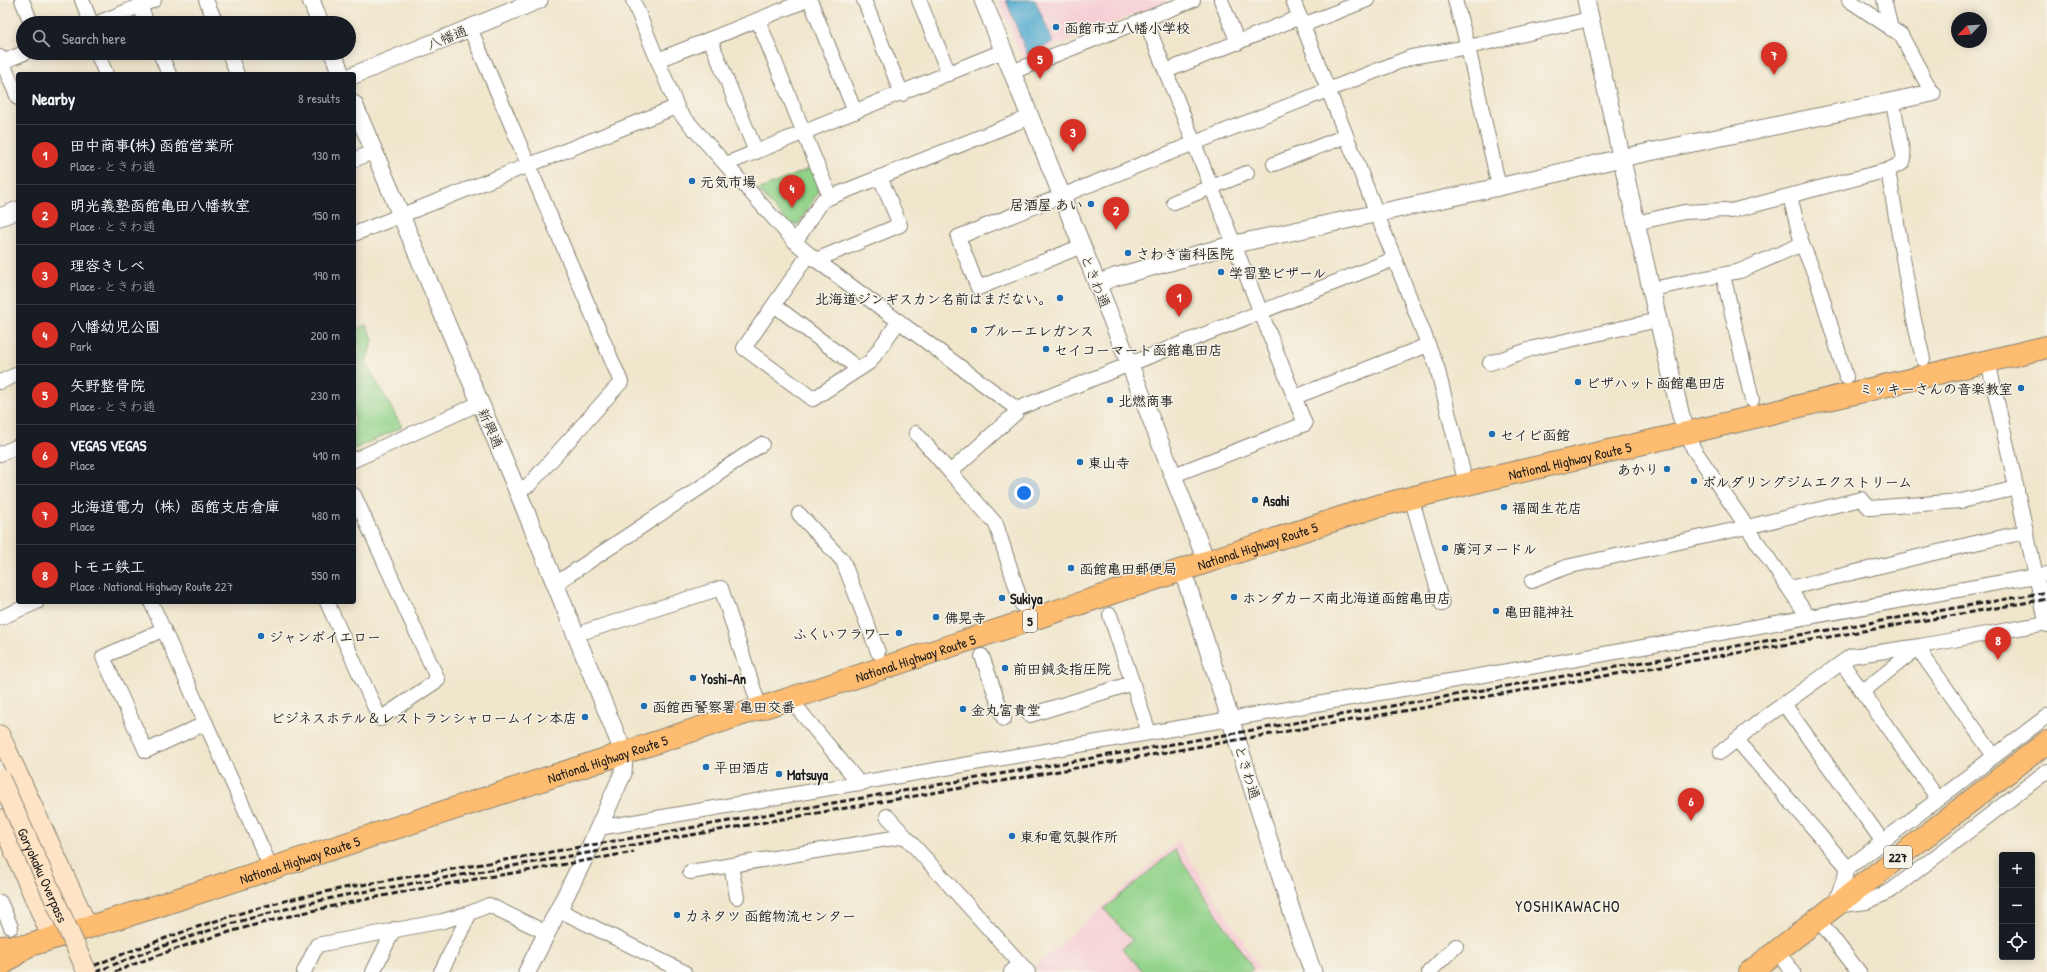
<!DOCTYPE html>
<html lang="en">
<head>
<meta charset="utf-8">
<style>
	body { margin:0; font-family:"Patrick Hand","Klee One",sans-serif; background:#242831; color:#f1f3f6 }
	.controls { position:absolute; right:12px; bottom:12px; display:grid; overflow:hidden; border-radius:4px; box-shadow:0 2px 10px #0003 }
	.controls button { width:36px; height:36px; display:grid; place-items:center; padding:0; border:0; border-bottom:1px solid #363941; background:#171b24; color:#f1f3f6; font:20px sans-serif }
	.compass { position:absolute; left:1951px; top:12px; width:36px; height:36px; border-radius:50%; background:#171b24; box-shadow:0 2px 10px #0003; rotate:245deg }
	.you { position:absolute; left:1024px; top:493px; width:14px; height:14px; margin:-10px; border:3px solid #fff; border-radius:50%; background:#1a73e8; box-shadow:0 0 0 6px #1a73e833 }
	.badge { display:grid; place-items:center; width:26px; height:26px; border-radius:50%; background:#d93025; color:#fff; font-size:13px; font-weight:700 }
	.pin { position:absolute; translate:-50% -33px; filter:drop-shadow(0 1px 2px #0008) }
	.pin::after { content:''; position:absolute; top:21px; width:14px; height:12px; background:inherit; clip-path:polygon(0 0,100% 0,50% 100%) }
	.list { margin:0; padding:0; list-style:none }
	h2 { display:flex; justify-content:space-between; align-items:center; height:52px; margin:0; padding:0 16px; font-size:17px }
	h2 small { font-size:13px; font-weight:400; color:#9ea1a6 }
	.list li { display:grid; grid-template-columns:26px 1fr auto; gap:12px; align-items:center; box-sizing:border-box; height:60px; padding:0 16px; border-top:1px solid #363941 }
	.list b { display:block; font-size:15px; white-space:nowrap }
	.list p { margin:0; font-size:13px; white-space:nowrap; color:#9ea1a6 }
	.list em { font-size:13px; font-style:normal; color:#9ea1a6 }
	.icon { flex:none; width:22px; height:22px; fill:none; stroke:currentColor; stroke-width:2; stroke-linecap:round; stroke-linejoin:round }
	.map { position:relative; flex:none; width:2047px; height:972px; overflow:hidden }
	.search { position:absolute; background:#171b24; box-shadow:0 2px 10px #0003; left:16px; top:16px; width:340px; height:44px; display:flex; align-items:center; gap:10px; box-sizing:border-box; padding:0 14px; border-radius:22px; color:#9ea1a6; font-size:15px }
	.panel { position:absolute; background:#171b24; box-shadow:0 2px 10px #0003; left:16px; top:72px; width:340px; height:532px; border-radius:4px }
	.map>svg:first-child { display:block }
</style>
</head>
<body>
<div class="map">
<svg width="2047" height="972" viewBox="0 0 2047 972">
	<rect width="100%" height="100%" fill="#f7f3e8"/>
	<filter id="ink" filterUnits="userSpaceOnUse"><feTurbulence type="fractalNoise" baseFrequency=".025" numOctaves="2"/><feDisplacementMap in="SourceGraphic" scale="8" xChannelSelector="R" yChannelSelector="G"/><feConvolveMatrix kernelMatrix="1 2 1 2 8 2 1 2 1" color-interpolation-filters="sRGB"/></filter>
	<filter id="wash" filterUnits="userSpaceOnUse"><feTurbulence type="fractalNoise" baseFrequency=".012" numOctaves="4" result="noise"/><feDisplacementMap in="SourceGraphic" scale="16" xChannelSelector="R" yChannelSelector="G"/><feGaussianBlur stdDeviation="0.9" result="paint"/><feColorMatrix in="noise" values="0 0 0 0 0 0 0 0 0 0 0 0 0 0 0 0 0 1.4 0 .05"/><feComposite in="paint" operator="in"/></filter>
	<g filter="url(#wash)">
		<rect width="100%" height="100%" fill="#f0e6cc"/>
		<g fill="#f6cfd6">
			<path d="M 998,0 L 1169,0 L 1027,58 L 1020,54 Z"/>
			<path d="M 1178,841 L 1260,967 L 1254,972 L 1039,972 L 1034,967 Z"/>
		</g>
		<g fill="#92d38a" stroke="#577853">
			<path d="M 811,168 L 818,185 L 818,192 L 799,224 L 789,224 L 758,190 Z"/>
			<path d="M 366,325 L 373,339 L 366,363 L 402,427 L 354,449 L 354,330 Z"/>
			<path d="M 1175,850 L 1253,969 L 1249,972 L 1144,972 L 1122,949 L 1132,940 L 1104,909 Z"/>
		</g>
		<path fill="#52abcf" stroke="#376476" d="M 1006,0 L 1035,0 L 1053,42 L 1027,54 Z"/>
	</g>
	<g filter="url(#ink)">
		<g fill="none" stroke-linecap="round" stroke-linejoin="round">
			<g stroke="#868174" stroke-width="16">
				<g id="minor">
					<path d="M 22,0 L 31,23"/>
					<path d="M 82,0 L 91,23"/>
					<path d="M 206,0 L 216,23"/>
					<path d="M 633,0 L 679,112 L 795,242 L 816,260 L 1017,409"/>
					<path d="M 810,0 L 855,112"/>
					<path d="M 864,0 L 902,94"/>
					<path d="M 919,0 L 949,74"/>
					<path d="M 1221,0 L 1238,43"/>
					<path d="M 1293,0 L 1437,367 L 1466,484"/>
					<path d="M 1455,0 L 1468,47 L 1499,187"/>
					<path d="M 1849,0 L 1901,35 L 1932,93"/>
					<path d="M 1884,0 L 1891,29"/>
					<path d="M 140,6 L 147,23"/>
					<path d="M 1145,19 L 1305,424 L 1174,475"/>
					<path d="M 758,20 L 830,197"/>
					<path d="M 98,23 L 154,0"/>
					<path d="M 1303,25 L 1367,0"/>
					<path d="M 470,28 L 621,382 L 529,485 L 517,490"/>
					<path d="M 710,39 L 756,152"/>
					<path d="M 97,53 L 106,74"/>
					<path d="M 160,53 L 169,74"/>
					<path d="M 229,53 L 237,74"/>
					<path d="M 0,57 L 18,98"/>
					<path d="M 658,60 L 807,0"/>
					<path d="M 0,63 L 24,53"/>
					<path d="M 1166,71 L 1300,17"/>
					<path d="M 1012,72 L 1193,0"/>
					<path d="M 354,160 L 374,151"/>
					<path d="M 726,164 L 1003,51"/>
					<path d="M 1274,164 L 1346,136"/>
					<path d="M 1888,170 L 1902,163 L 1904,159 L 1894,109"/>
					<path d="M 1790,196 L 1802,244"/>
					<path d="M 1174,202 L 1247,173"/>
					<path d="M 1636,223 L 1684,212 L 1726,210 L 1731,211 L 1888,170 L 1912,311 L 1923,359"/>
					<path d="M 354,234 L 676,107"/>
					<path d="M 795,242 L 823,200 L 1030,117"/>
					<path d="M 1082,246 L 978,288 L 958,237 L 1411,57 L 1468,47 L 1590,19"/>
					<path d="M 809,254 L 744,348 L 813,399 L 870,362 L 899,321"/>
					<path d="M 816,260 L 900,225 L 880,177"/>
					<path d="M 1723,275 L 1752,400"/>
					<path d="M 1652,289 L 1740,271 L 1802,244 L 1817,280 L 1846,377"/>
					<path d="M 774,305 L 859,369"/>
					<path d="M 1988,361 L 2047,625"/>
					<path d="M 1490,363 L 1534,348 L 1658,320"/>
					<path d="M 0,382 L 18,374"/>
					<path d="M 1295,397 L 1428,345"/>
					<path d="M 916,433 L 950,472"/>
					<path d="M 1687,433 L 1693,448 L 1809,618"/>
					<path d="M 0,454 L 18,446"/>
					<path d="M 354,460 L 480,403"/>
					<path d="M 1411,497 L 1442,604"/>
					<path d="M 799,514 L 843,561 L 878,652"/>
					<path d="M 1532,581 L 1566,567 L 1747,527 L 1861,499 L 1870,508 L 1961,501 L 2017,488"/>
					<path d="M 555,584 L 710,481 L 718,473 L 762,444"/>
					<path d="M 1790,588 L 1975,543 L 2026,532"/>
					<path d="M 151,602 L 271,868"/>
					<path d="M 327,602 L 380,719 L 438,680 L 354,495"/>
					<path d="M 1022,605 L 996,524 L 950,472 L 1016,413 L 1017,409 L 1394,259"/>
					<path d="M 1110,615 L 1149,733"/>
					<path d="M 0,618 L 37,602"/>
					<path d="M 164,629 L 103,657 L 146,751 L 206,723"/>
					<path d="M 587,631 L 721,588 L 760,709"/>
					<path d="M 982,656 L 1004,719"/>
					<path d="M 1842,663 L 1938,799"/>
					<path d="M 1862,692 L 1920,646 L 1924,657 L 1994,756"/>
					<path d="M 790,699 L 860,784"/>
					<path d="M 1784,704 L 1883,842"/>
					<path d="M 1030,715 L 1133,683"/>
					<path d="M 2047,716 L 1848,868 L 1834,906 L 1867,902 L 1892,890 L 2047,771"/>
					<path d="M 1737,740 L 1848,868"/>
					<path d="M 1721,752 L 1760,721 L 1851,656 L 1920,646 L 2047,623"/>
					<path d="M 887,816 L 1028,972"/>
					<path d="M 599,828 L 1571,660 L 2047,574"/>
					<path d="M 731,866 L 737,897"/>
					<path d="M 690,872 L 905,836"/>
					<path d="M 0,902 L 11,927"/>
					<path d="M 559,910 L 684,972"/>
					<path d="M 1818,919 L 1859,972"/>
					<path d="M 1777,951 L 1793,972"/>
					<path d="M 304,972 L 317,945 L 443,921 L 470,913 L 489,905 L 547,933"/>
					<path d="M 373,972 L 394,929"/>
					<path d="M 441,972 L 470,913"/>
					<path d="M 1011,972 L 1020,964"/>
					<path d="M 1429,972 L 1456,946"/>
				</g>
			</g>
			<g stroke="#868174" stroke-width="19">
				<g id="tertiary">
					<path d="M 311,0 L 320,23"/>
					<path d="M 983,0 L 1130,365 L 1207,563"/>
					<path d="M 1586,0 L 1658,320 L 1681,416 L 1687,433"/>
					<path d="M 333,53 L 341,74"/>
					<path d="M 354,75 L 539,0"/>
					<path d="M 354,104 L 522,502 L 624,754 L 623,773 L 591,845 L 527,972"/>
					<path d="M 0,217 L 18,210"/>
					<path d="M 1097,284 L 1115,277 L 1235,244 L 1499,187 L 1621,158 L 1932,93"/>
					<path d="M 1183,571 L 1298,931 L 1313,972"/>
				</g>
			</g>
			<g stroke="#868174" stroke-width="21">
				<g id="secondary">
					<path d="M 0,735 L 88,927"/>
					<path d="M 0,819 L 52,938"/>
				</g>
			</g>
			<g stroke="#868174" stroke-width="24">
				<g id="trunk">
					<path id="s1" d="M 0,947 L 27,946 L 148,909 L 1374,507 L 1487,479 L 1687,433 L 2047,347"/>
					<path d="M 0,966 L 27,946"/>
					<path d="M 1750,972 L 2047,742"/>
				</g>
			</g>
			<use href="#minor" stroke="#fff" stroke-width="14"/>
			<use href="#tertiary" stroke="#fff" stroke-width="17"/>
			<use href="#secondary" stroke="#fee4c5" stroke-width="19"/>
			<use href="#trunk" stroke="#fdbc6f" stroke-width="22"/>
			<g stroke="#1c1c1c" stroke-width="3" stroke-dasharray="6 3" stroke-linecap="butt">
				<path d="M 78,972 C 142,946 206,922 273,904 C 296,898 320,893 344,888 L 2047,592"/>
				<path d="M 96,972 C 177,938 260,913 346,895 L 2047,599"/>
				<path d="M 115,972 C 237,921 365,898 494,876 C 541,869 587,860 634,852"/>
			</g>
			<g stroke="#868174" stroke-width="21" stroke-linecap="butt">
				<g id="secondary-bridge">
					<path id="s2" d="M 0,778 L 87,972"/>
				</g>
			</g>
			<use href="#secondary-bridge" stroke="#fee4c5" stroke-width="19"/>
		</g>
	</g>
	<g fill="#1f6fb2" stroke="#f7f3e8" stroke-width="1.5">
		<circle cx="1056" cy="27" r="4"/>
		<circle cx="692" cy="181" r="4"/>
		<circle cx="1091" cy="204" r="4"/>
		<circle cx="1128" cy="253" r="4"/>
		<circle cx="1221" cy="272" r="4"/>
		<circle cx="1060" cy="298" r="4"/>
		<circle cx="974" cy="330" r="4"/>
		<circle cx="1046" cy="349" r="4"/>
		<circle cx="1578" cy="382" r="4"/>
		<circle cx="2021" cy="388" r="4"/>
		<circle cx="1110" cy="400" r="4"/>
		<circle cx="1492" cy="434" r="4"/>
		<circle cx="1080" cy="462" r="4"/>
		<circle cx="1667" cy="469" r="4"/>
		<circle cx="1694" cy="481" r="4"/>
		<circle cx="1255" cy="500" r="4"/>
		<circle cx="1504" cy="507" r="4"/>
		<circle cx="1445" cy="548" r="4"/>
		<circle cx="1071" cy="568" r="4"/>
		<circle cx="1234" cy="597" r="4"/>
		<circle cx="1002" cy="598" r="4"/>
		<circle cx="1496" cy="611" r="4"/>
		<circle cx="936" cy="617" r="4"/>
		<circle cx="899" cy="633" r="4"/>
		<circle cx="261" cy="636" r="4"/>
		<circle cx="1005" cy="668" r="4"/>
		<circle cx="693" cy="678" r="4"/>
		<circle cx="644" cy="706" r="4"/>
		<circle cx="963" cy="709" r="4"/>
		<circle cx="585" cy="717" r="4"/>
		<circle cx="706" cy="767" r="4"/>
		<circle cx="779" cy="774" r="4"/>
		<circle cx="1012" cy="836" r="4"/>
		<circle cx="677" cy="915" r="4"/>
	</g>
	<g text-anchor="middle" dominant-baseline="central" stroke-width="3" stroke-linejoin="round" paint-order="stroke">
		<g fill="#f7f3e8" stroke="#5e5c59" stroke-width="1">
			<rect x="1023" y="610" width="14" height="22" rx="3"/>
			<rect x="1884" y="846" width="28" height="22" rx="3"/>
		</g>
		<g font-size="13" font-weight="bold" fill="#1c1c1c">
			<text x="1030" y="621">5</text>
			<text x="1898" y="857">227</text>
		</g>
		<g font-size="14" font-weight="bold" fill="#1c1c1c" stroke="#f7f3e8" text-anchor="start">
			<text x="1064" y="27">函館市立八幡小学校</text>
			<text x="700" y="181">元気市場</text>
			<text x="1083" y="204" text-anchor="end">居酒屋 あい</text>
			<text x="1136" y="253">さわき歯科医院</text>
			<text x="1229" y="272">学習塾ビザール</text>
			<text x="1052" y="298" text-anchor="end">北海道ジンギスカン名前はまだない。</text>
			<text x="982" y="330">ブルーエレガンス</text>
			<text x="1054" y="349">セイコーマート函館亀田店</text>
			<text x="1586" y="382">ピザハット函館亀田店</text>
			<text x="2013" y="388" text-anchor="end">ミッキーさんの音楽教室</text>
			<text x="1118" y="400">北燃商事</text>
			<text x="1500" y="434">セイビ函館</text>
			<text x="1088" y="462">東山寺</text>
			<text x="1659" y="469" text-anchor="end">あかり</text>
			<text x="1702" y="481">ボルダリングジムエクストリーム</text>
			<text x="1263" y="500">Asahi</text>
			<text x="1512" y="507">福岡生花店</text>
			<text x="1453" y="548">廣河ヌードル</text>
			<text x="1079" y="568">函館亀田郵便局</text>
			<text x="1242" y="597">ホンダカーズ南北海道函館亀田店</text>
			<text x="1010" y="598">Sukiya</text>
			<text x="1504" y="611">亀田龍神社</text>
			<text x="944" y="617">佛晃寺</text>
			<text x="891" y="633" text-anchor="end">ふくいフラワー</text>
			<text x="269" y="636">ジャンボイエロー</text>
			<text x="1013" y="668">前田鍼灸指圧院</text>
			<text x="701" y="678">Yoshi-An</text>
			<text x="652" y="706">函館西警察署 亀田交番</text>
			<text x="971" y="709">金丸富貴堂</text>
			<text x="577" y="717" text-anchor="end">ビジネスホテル＆レストランシャロームイン本店</text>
			<text x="714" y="767">平田酒店</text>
			<text x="787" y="774">Matsuya</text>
			<text x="1020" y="836">東和電気製作所</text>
			<text x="685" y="915">カネタツ 函館物流センター</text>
		</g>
		<g font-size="14" fill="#1c1c1c" stroke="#f7f3e8">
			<text transform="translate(447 37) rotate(-22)">八幡通</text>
			<text transform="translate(1096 281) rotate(68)">ときわ通</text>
			<text transform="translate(491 428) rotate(66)">新興通</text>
			<text stroke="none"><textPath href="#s1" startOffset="1645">National Highway Route 5</textPath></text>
			<text stroke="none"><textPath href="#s1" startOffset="1321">National Highway Route 5</textPath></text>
			<text stroke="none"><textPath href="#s1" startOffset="961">National Highway Route 5</textPath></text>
			<text stroke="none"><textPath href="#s1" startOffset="637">National Highway Route 5</textPath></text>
			<text transform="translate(1248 772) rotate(73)">ときわ通</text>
			<text stroke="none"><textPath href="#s1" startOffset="313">National Highway Route 5</textPath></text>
			<text stroke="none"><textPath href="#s2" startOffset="106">Goryokaku Overpass</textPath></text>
		</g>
		<g font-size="16" letter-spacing="1" fill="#1c1c1c" stroke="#f7f3e8">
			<text x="1568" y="906">YOSHIKAWACHO</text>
		</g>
	</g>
</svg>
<div class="controls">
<button>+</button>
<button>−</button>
<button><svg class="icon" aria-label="locate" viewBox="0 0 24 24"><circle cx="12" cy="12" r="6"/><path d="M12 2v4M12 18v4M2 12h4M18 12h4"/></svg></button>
</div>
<svg class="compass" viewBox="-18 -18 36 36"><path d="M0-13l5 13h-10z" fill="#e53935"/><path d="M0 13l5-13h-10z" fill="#9ea1a6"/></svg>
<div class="you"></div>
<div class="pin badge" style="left:1179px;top:317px">1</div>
<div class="pin badge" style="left:1116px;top:230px">2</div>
<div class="pin badge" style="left:1073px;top:152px">3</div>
<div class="pin badge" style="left:792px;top:208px">4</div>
<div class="pin badge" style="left:1040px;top:79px">5</div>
<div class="pin badge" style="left:1691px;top:821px">6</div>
<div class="pin badge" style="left:1774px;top:75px">7</div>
<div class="pin badge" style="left:1998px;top:660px">8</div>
<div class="search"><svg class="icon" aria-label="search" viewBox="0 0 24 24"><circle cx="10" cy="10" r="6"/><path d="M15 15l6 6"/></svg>Search here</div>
<section class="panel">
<h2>Nearby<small>8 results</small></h2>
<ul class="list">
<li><span class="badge">1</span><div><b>田中商事(株) 函館営業所</b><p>Place · ときわ通</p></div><em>130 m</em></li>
<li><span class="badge">2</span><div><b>明光義塾函館亀田八幡教室</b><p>Place · ときわ通</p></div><em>150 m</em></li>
<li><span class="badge">3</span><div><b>理容きしべ</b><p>Place · ときわ通</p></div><em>190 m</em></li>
<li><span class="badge">4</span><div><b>八幡幼児公園</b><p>Park</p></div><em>200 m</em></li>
<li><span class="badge">5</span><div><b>矢野整骨院</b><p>Place · ときわ通</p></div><em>230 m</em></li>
<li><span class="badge">6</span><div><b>VEGAS VEGAS</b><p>Place</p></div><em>410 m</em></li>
<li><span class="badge">7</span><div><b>北海道電力（株）函館支店倉庫</b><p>Place</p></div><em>480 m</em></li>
<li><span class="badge">8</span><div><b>トモエ鉄工</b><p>Place · National Highway Route 227</p></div><em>550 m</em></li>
</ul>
</section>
</div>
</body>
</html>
